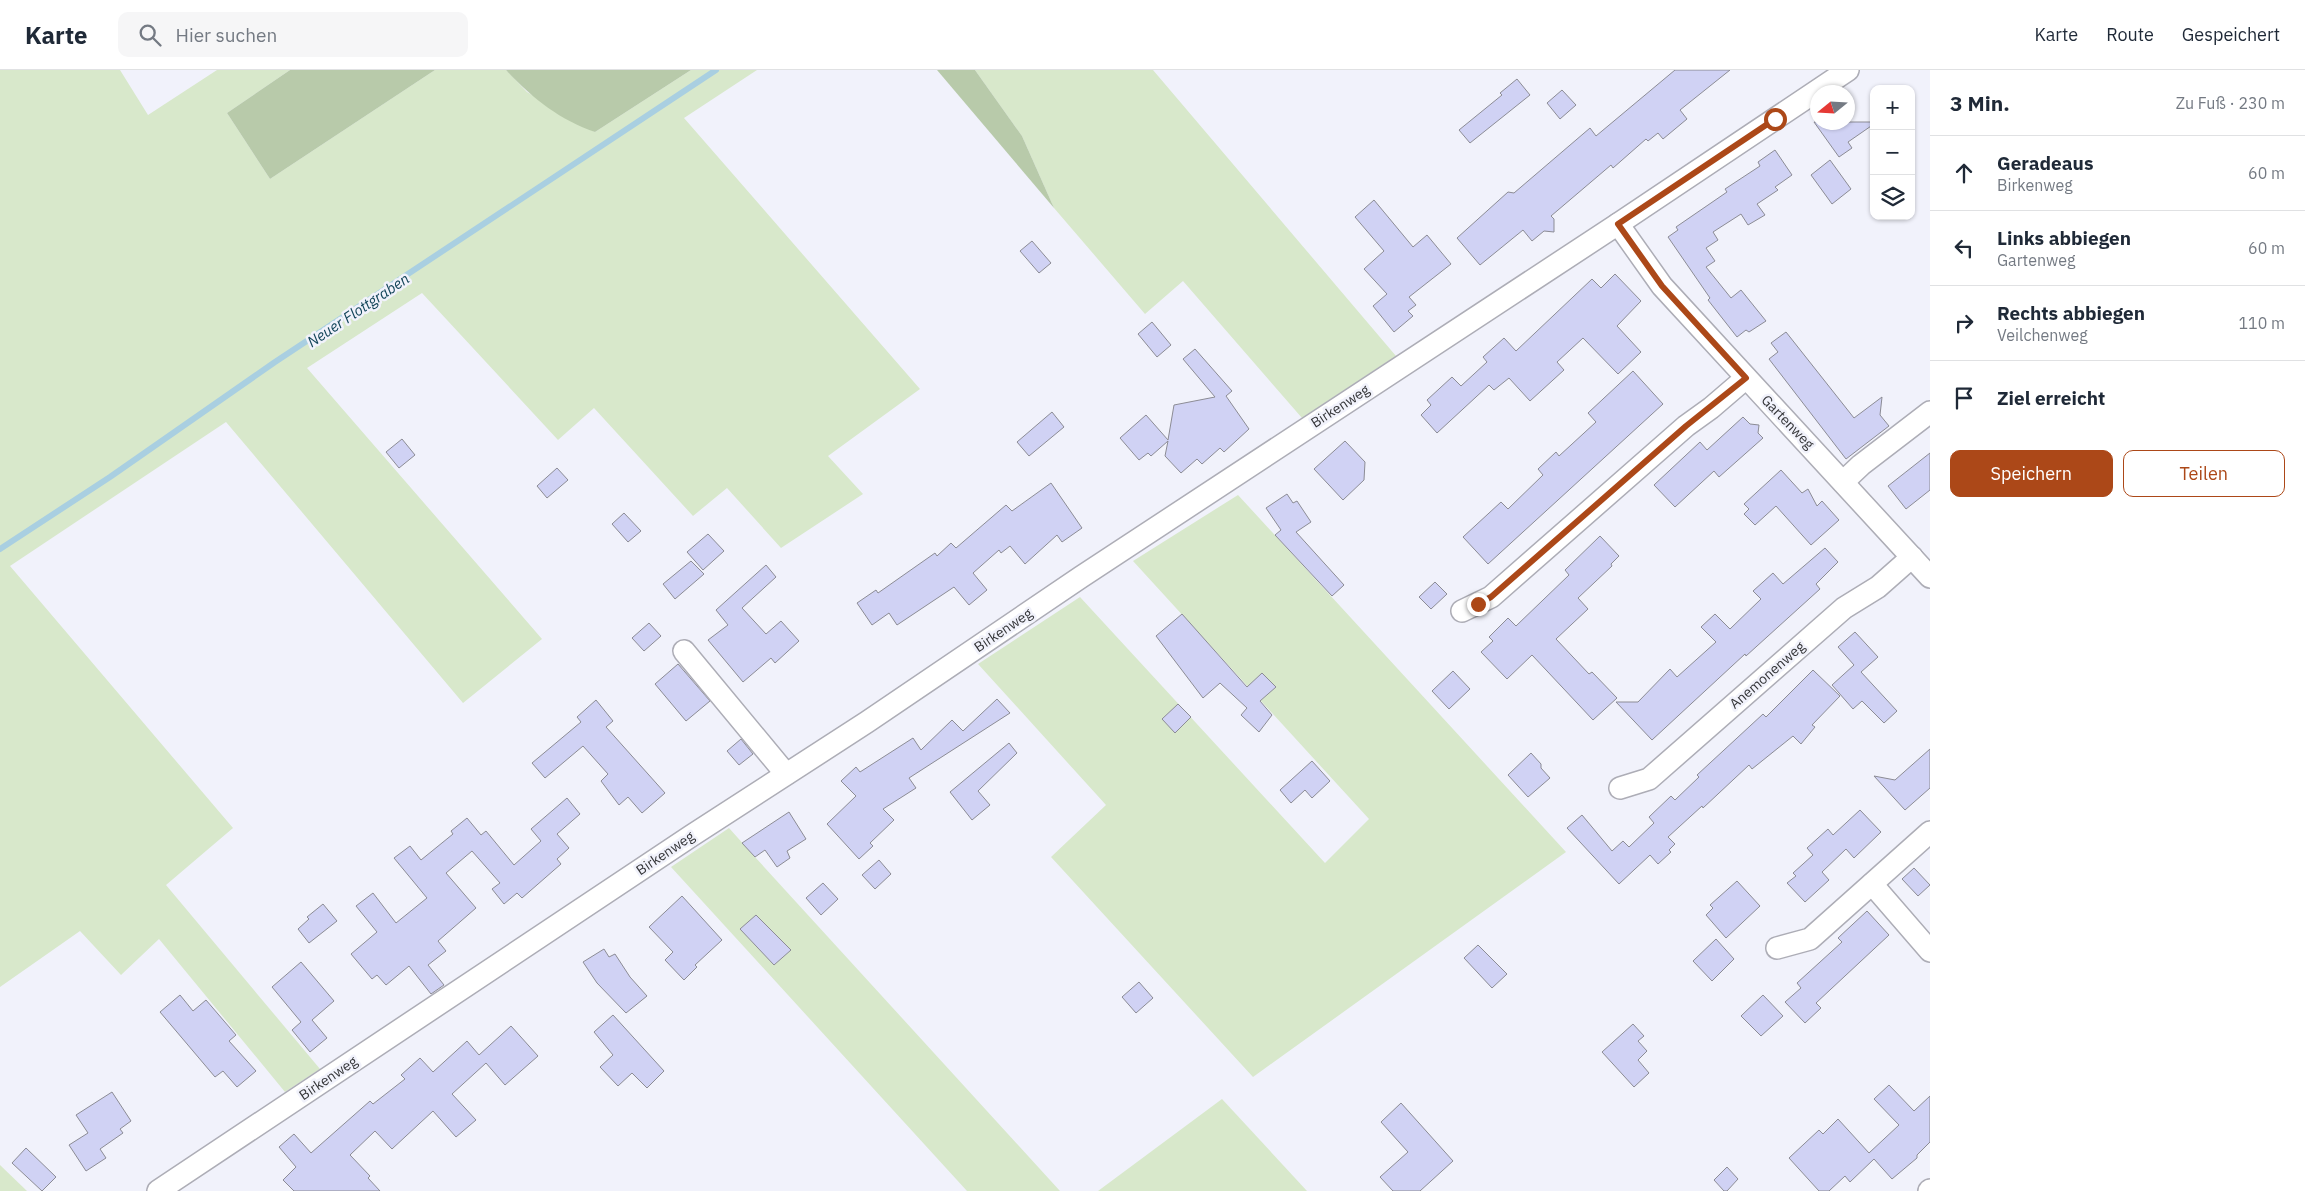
<!DOCTYPE html>
<html lang="de">
<head>
<meta charset="utf-8">
<style>
	body { margin:0; font-family:"IBM Plex Sans",sans-serif; background:#f6f6f7; color:#1f2937 }
	.controls { position:absolute; right:15px; top:15px; display:grid; overflow:hidden; border-radius:10px; box-shadow:0 1px 4px #0004 }
	.controls button { width:45px; height:45px; display:grid; place-items:center; padding:0; border:0; border-bottom:1px solid #e0e1e3; background:#fff; color:#1f2937; font:25px sans-serif }
	.compass { position:absolute; left:1810px; top:15px; width:45px; height:45px; border-radius:50%; background:#fff; box-shadow:0 1px 4px #0004; rotate:252deg }
	.stop { position:absolute; width:15px; height:15px; margin:-11px; border:4px solid #ac4818; border-radius:50%; background:#fff }
	.stop.end { background:#ac4818; border-color:#fff; box-shadow:0 1px 5px #0008 }
	.list { margin:0; padding:0; list-style:none }
	h2 { display:flex; justify-content:space-between; align-items:center; height:65px; margin:0; padding:0 20px; font-size:21px }
	h2 small { font-size:16px; font-weight:400; color:#747a83 }
	.list li { display:grid; grid-template-columns:32px 1fr auto; gap:15px; align-items:center; box-sizing:border-box; height:75px; padding:0 20px; border-top:1px solid #e0e1e3 }
	.list b { display:block; font-size:19px; white-space:nowrap }
	.list p { margin:0; font-size:16px; white-space:nowrap; color:#747a83 }
	.list em { font-size:16px; font-style:normal; color:#747a83 }
	.actions { display:flex; gap:10px; padding:15px 20px }
	.actions a { flex:1; padding:11px 0; border:1px solid #ac4818; border-radius:10px; text-align:center; font-size:18px; color:#ac4818 }
	.actions .main { background:#ac4818; color:#fff }
	.icon { flex:none; width:28px; height:28px; fill:none; stroke:currentColor; stroke-width:2; stroke-linecap:round; stroke-linejoin:round }
	.map { position:relative; flex:none; width:1930px; height:1121px; overflow:hidden }
	header { display:flex; align-items:center; gap:30px; box-sizing:border-box; height:70px; padding:0 25px; background:#fff; border-bottom:1px solid #e0e1e3 }
	header strong { font-size:24px }
	nav { display:flex; gap:28px; margin-inline-start:auto; font-size:18px }
	.search { width:350px; height:45px; background:#f6f6f7; display:flex; align-items:center; gap:12px; box-sizing:border-box; padding:0 18px; border-radius:10px; color:#747a83; font-size:19px }
	main { display:flex }
	aside { flex:1; background:#fff }
	.map>svg:first-child { display:block }
</style>
</head>
<body>
<header>
<strong>Karte</strong>
<div class="search"><svg class="icon" aria-label="search" viewBox="0 0 24 24"><circle cx="10" cy="10" r="6"/><path d="M15 15l6 6"/></svg>Hier suchen</div>
<nav><a>Karte</a><a>Route</a><a>Gespeichert</a></nav>
</header>
<main>
<div class="map">
<svg width="1930" height="1121" viewBox="0 0 1930 1121">
	<rect width="100%" height="100%" fill="#f1f2fb"/>
	<g fill="#d8e8cb">
		<path d="M 0,0 L 120,0 L 148,45 L 217,0 L 290,0 L 227,43 L 270,109 L 435,0 L 506,0 L 527,22 L 595,62 L 691,0 L 757,0 L 684,48 L 920,319 L 828,386 L 863,424 L 781,478 L 727,418 L 693,446 L 594,338 L 558,370 L 422,223 L 307,298 L 542,569 L 463,633 L 226,352 L 10,496 L 233,758 L 166,815 L 320,999 L 285,1022 L 159,869 L 121,905 L 80,861 L 0,917 Z"/>
		<path d="M 975,0 L 1153,0 L 1396,286 L 1302,348 L 1183,211 L 1145,244 L 1054,138 L 1022,66 Z"/>
		<path d="M 1238,425 L 1566,782 L 1253,1007 L 1051,787 L 1106,735 L 978,594 L 1080,527 L 1325,793 L 1369,749 L 1133,491 Z"/>
		<path d="M 729,758 L 755,787 L 1060,1121 L 967,1121 L 671,797 Z"/>
		<path d="M 1222,1029 L 1307,1121 L 1098,1121 Z"/>
		<path d="M 0,1095 L 27,1121 L 0,1121 Z"/>
	</g>
	<g fill="#b8caaa">
		<path d="M 290,0 L 435,0 L 270,109 L 227,43 Z"/>
		<path d="M 506,0 L 691,0 L 595,62 C 560,50 532,28 506,0 Z"/>
		<path d="M 937,0 L 975,0 L 1022,66 L 1054,138 Z"/>
	</g>
	<g fill="none" stroke-linecap="round" stroke-linejoin="round">
		<path stroke="#a9cfe1" stroke-width="6" d="M 0,479 L 110,407 L 275,292 L 716,0"/>
	</g>
	<g fill="#d0d2f4" stroke="#8c8c95">
		<path d="M 1675,0 L 1730,0 L 1680,40 L 1687,49 L 1663,69 L 1658,63 L 1648,71 L 1646,69 L 1613,98 L 1611,95 L 1551,146 L 1554,149 L 1554,162 L 1544,161 L 1532,171 L 1523,160 L 1480,195 L 1457,168 L 1508,122 L 1514,123 L 1590,58 L 1596,66 Z"/>
		<path d="M 1517,9 L 1530,25 L 1470,73 L 1459,60 L 1502,25 L 1500,23 Z"/>
		<path d="M 1562,20 L 1576,35 L 1560,49 L 1547,33 Z"/>
		<path d="M 1814,52 L 1874,52 L 1874,54 L 1848,72 L 1852,78 L 1839,87 Z"/>
		<path d="M 1775,80 L 1792,105 L 1775,117 L 1778,120 L 1757,134 L 1765,145 L 1748,155 L 1741,144 L 1713,162 L 1718,170 L 1706,178 L 1715,191 L 1706,197 L 1731,228 L 1741,220 L 1766,251 L 1749,262 L 1746,260 L 1737,267 L 1708,230 L 1710,228 L 1668,167 L 1678,160 L 1676,157 L 1727,122 L 1725,119 L 1760,96 L 1758,92 Z"/>
		<path d="M 1830,90 L 1851,119 L 1832,134 L 1811,105 Z"/>
		<path d="M 1374,130 L 1413,177 L 1427,165 L 1451,194 L 1409,227 L 1416,235 L 1408,241 L 1413,246 L 1394,262 L 1373,236 L 1387,224 L 1364,199 L 1384,181 L 1355,147 Z"/>
		<path d="M 1032,171 L 1051,193 L 1039,203 L 1020,181 Z"/>
		<path d="M 1615,204 L 1641,231 L 1617,256 L 1641,282 L 1618,304 L 1583,268 L 1557,292 L 1564,300 L 1530,331 L 1509,308 L 1494,320 L 1489,315 L 1437,363 L 1421,345 L 1431,335 L 1427,330 L 1452,307 L 1461,316 L 1487,292 L 1483,287 L 1504,268 L 1516,281 L 1592,209 L 1601,218 Z"/>
		<path d="M 1152,252 L 1171,275 L 1157,287 L 1138,264 Z"/>
		<path d="M 1786,262 L 1854,348 L 1882,327 L 1880,345 L 1889,356 L 1846,389 L 1769,289 L 1778,282 L 1771,273 Z"/>
		<path d="M 1195,279 L 1232,321 L 1226,326 L 1249,359 L 1224,382 L 1220,378 L 1202,394 L 1197,389 L 1181,403 L 1165,386 L 1168,371 L 1151,386 L 1148,383 L 1139,390 L 1120,368 L 1146,345 L 1168,370 L 1174,335 L 1215,327 L 1183,289 Z"/>
		<path d="M 1633,301 L 1663,334 L 1488,494 L 1463,467 L 1501,432 L 1508,439 L 1543,405 L 1538,399 L 1556,382 L 1559,386 L 1596,352 L 1588,343 Z"/>
		<path d="M 1052,342 L 1064,357 L 1029,386 L 1017,372 Z"/>
		<path d="M 1743,347 L 1750,354 L 1759,355 L 1758,363 L 1763,368 L 1719,407 L 1714,401 L 1675,437 L 1654,415 L 1700,372 L 1707,380 Z"/>
		<path d="M 402,369 L 415,385 L 399,398 L 386,382 Z"/>
		<path d="M 1345,371 L 1365,392 L 1364,410 L 1343,430 L 1314,399 Z"/>
		<path d="M 1930,383 L 1930,420 L 1906,439 L 1888,416 Z"/>
		<path d="M 557,398 L 568,410 L 547,428 L 537,416 Z"/>
		<path d="M 1781,400 L 1802,423 L 1808,419 L 1817,436 L 1822,431 L 1839,450 L 1811,475 L 1776,436 L 1755,455 L 1744,444 L 1749,439 L 1744,434 Z"/>
		<path d="M 1051,413 L 1082,458 L 1062,472 L 1057,465 L 1025,494 L 1010,476 L 1001,483 L 999,480 L 973,503 L 987,520 L 969,535 L 954,517 L 897,555 L 889,543 L 872,555 L 857,533 L 876,520 L 878,523 L 935,483 L 937,486 L 951,473 L 956,478 L 1006,435 L 1012,441 Z"/>
		<path d="M 1287,424 L 1293,433 L 1297,431 L 1311,452 L 1296,462 L 1344,515 L 1332,526 L 1275,465 L 1281,460 L 1266,438 Z"/>
		<path d="M 624,443 L 641,461 L 628,472 L 612,454 Z"/>
		<path d="M 708,464 L 724,481 L 703,500 L 687,482 Z"/>
		<path d="M 1600,466 L 1619,486 L 1611,494 L 1612,496 L 1578,528 L 1588,539 L 1556,569 L 1589,604 L 1592,602 L 1617,628 L 1593,650 L 1532,585 L 1507,609 L 1481,582 L 1493,571 L 1489,567 L 1508,548 L 1516,556 L 1569,505 L 1565,500 Z"/>
		<path d="M 1825,478 L 1838,492 L 1816,514 L 1820,519 L 1746,586 L 1745,584 L 1652,670 L 1616,632 L 1638,632 L 1670,599 L 1677,607 L 1716,572 L 1701,557 L 1715,544 L 1730,559 L 1761,529 L 1753,521 L 1773,503 L 1783,514 Z"/>
		<path d="M 691,491 L 704,504 L 675,529 L 663,514 Z"/>
		<path d="M 766,495 L 776,507 L 742,538 L 766,564 L 781,551 L 799,571 L 775,593 L 771,588 L 743,612 L 708,570 L 728,555 L 716,540 Z"/>
		<path d="M 1435,512 L 1447,524 L 1431,539 L 1419,527 Z"/>
		<path d="M 1182,544 L 1247,617 L 1262,603 L 1276,617 L 1260,631 L 1272,645 L 1259,662 L 1241,645 L 1247,638 L 1220,613 L 1203,628 L 1156,566 Z"/>
		<path d="M 649,553 L 661,566 L 644,581 L 632,568 Z"/>
		<path d="M 1855,562 L 1878,587 L 1861,602 L 1897,641 L 1884,653 L 1862,631 L 1853,639 L 1832,615 L 1854,595 L 1838,577 Z"/>
		<path d="M 678,594 L 710,631 L 686,651 L 655,614 Z"/>
		<path d="M 1813,600 L 1840,626 L 1812,655 L 1815,657 L 1801,674 L 1793,666 L 1752,699 L 1749,695 L 1703,738 L 1702,736 L 1668,767 L 1675,774 L 1669,780 L 1671,782 L 1658,794 L 1650,785 L 1619,814 L 1567,758 L 1582,745 L 1612,781 L 1623,771 L 1629,777 L 1654,753 L 1649,747 L 1671,726 L 1675,730 L 1699,707 L 1697,705 L 1763,644 L 1766,647 Z"/>
		<path d="M 1453,601 L 1470,619 L 1449,639 L 1432,621 Z"/>
		<path d="M 997,629 L 1010,643 L 909,708 L 916,718 L 883,739 L 894,750 L 870,773 L 873,776 L 859,789 L 827,754 L 856,726 L 841,711 L 856,697 L 860,702 L 913,668 L 921,680 L 952,650 L 963,661 Z"/>
		<path d="M 596,630 L 613,651 L 606,657 L 665,723 L 642,743 L 628,727 L 619,735 L 601,711 L 608,704 L 583,676 L 545,708 L 532,693 L 581,652 L 577,647 Z"/>
		<path d="M 1178,634 L 1191,647 L 1175,663 L 1162,649 Z"/>
		<path d="M 741,669 L 753,684 L 739,695 L 727,681 Z"/>
		<path d="M 1009,673 L 1017,683 L 978,721 L 990,735 L 972,750 L 950,722 Z"/>
		<path d="M 1930,679 L 1930,718 L 1905,740 L 1874,706 L 1895,710 Z"/>
		<path d="M 1531,683 L 1541,694 L 1541,698 L 1550,708 L 1528,727 L 1508,705 Z"/>
		<path d="M 1312,691 L 1330,711 L 1312,728 L 1305,720 L 1291,733 L 1280,720 Z"/>
		<path d="M 567,728 L 580,744 L 557,764 L 569,778 L 557,789 L 561,794 L 522,828 L 517,823 L 504,834 L 492,819 L 500,813 L 472,781 L 446,803 L 476,838 L 438,871 L 446,881 L 428,895 L 444,915 L 431,924 L 409,896 L 386,915 L 377,905 L 372,909 L 351,884 L 377,862 L 356,836 L 373,823 L 396,853 L 427,828 L 394,788 L 410,776 L 421,790 L 453,764 L 451,761 L 467,748 L 481,765 L 486,761 L 514,795 L 541,771 L 531,759 Z"/>
		<path d="M 1860,740 L 1881,762 L 1854,788 L 1846,779 L 1822,802 L 1829,810 L 1805,832 L 1787,813 L 1796,806 L 1793,803 L 1813,785 L 1807,778 L 1828,759 L 1833,765 Z"/>
		<path d="M 789,742 L 806,769 L 787,781 L 790,788 L 777,797 L 765,780 L 755,787 L 742,773 Z"/>
		<path d="M 879,790 L 891,804 L 875,819 L 862,805 Z"/>
		<path d="M 1914,798 L 1930,815 L 1918,826 L 1902,809 Z"/>
		<path d="M 1737,811 L 1760,836 L 1726,868 L 1706,845 L 1713,838 L 1710,835 Z"/>
		<path d="M 823,813 L 838,829 L 821,845 L 806,828 Z"/>
		<path d="M 682,826 L 722,870 L 695,895 L 697,897 L 684,910 L 665,890 L 673,882 L 649,857 Z"/>
		<path d="M 323,834 L 337,851 L 309,873 L 298,859 L 309,849 L 307,847 Z"/>
		<path d="M 1867,841 L 1889,865 L 1816,933 L 1821,938 L 1805,953 L 1785,932 L 1801,918 L 1797,913 L 1842,872 L 1838,868 Z"/>
		<path d="M 756,845 L 791,880 L 774,895 L 740,859 Z"/>
		<path d="M 1716,869 L 1734,889 L 1712,911 L 1693,891 Z"/>
		<path d="M 1478,875 L 1507,904 L 1492,918 L 1464,888 Z"/>
		<path d="M 604,879 L 609,887 L 615,884 L 630,907 L 647,926 L 626,943 L 597,913 L 583,892 Z"/>
		<path d="M 301,892 L 334,931 L 312,950 L 327,968 L 310,982 L 292,960 L 301,952 L 272,917 Z"/>
		<path d="M 1139,912 L 1153,928 L 1136,943 L 1122,927 Z"/>
		<path d="M 180,925 L 193,941 L 206,930 L 236,965 L 229,971 L 256,1001 L 237,1017 L 223,1001 L 215,1007 L 160,942 Z"/>
		<path d="M 1763,925 L 1783,946 L 1761,966 L 1741,946 Z"/>
		<path d="M 613,945 L 664,1001 L 647,1018 L 632,1003 L 618,1016 L 600,997 L 613,985 L 594,962 Z"/>
		<path d="M 1633,954 L 1644,966 L 1638,971 L 1647,981 L 1638,990 L 1649,1003 L 1634,1017 L 1602,982 Z"/>
		<path d="M 511,956 L 538,986 L 505,1015 L 486,993 L 452,1024 L 476,1050 L 456,1067 L 433,1041 L 392,1079 L 375,1061 L 350,1085 L 370,1106 L 368,1108 L 380,1121 L 294,1121 L 283,1110 L 296,1097 L 279,1077 L 294,1064 L 311,1083 L 370,1031 L 373,1034 L 405,1009 L 401,1005 L 420,988 L 433,1002 L 467,971 L 479,985 Z"/>
		<path d="M 1889,1015 L 1914,1041 L 1930,1026 L 1930,1072 L 1917,1085 L 1917,1088 L 1892,1109 L 1874,1089 L 1850,1112 L 1845,1106 L 1829,1121 L 1819,1121 L 1789,1088 L 1819,1060 L 1823,1064 L 1838,1049 L 1869,1083 L 1899,1055 L 1874,1029 Z"/>
		<path d="M 112,1022 L 131,1051 L 120,1059 L 123,1063 L 100,1079 L 106,1088 L 86,1101 L 69,1075 L 88,1063 L 76,1045 Z"/>
		<path d="M 1401,1033 L 1453,1091 L 1420,1121 L 1393,1121 L 1380,1107 L 1408,1082 L 1381,1052 Z"/>
		<path d="M 26,1078 L 56,1107 L 42,1121 L 12,1093 Z"/>
		<path d="M 1727,1097 L 1738,1109 L 1727,1121 L 1724,1121 L 1714,1110 Z"/>
	</g>
	<g fill="none" stroke-linecap="round" stroke-linejoin="round">
		<g stroke="#adadb6" stroke-width="24">
			<g id="minor">
				<path d="M 1618,154 L 1662,216 L 1930,507"/>
				<path d="M 1843,412 L 1861,395 L 1930,342"/>
				<path d="M 1462,541 L 1491,527 L 1686,356 L 1711,338 L 1746,308"/>
				<path d="M 684,581 L 786,704"/>
				<path d="M 1620,718 L 1649,709 L 1844,538 L 1878,517 L 1912,487"/>
				<path d="M 1872,814 L 1930,881"/>
				<path d="M 1777,878 L 1810,869 L 1930,762"/>
				<path d="M 158,1121 L 691,766 L 867,652 L 1081,507 L 1618,154 L 1848,0"/>
				<path d="M 1929,1121 L 1930,1120"/>
			</g>
		</g>
		<use href="#minor" stroke="#fff" stroke-width="21"/>
	</g>
	<g fill="none" stroke-linecap="round" stroke-linejoin="round">
		<path stroke="#ac4818" stroke-width="6" d="M 1478,534 L 1491,527 L 1686,356 L 1746,308 L 1662,216 L 1618,154 L 1775,49"/>
	</g>
	<g text-anchor="middle" dominant-baseline="central" stroke-width="5" stroke-linejoin="round" paint-order="stroke">
		<g font-size="14" fill="#333437" stroke="#f1f2fb">
			<text transform="translate(1340 336) rotate(-33)">Birkenweg</text>
			<text transform="translate(1788 352) rotate(46)">Gartenweg</text>
			<text transform="translate(1003 560) rotate(-34)">Birkenweg</text>
			<text transform="translate(1767 605) rotate(-41)">Anemonenweg</text>
			<text transform="translate(665 783) rotate(-34)">Birkenweg</text>
			<text transform="translate(328 1008) rotate(-34)">Birkenweg</text>
		</g>
		<g font-size="15" font-style="italic" fill="#134559" stroke="#f1f2fb">
			<text transform="translate(358 240) rotate(-34)">Neuer Flottgraben</text>
		</g>
	</g>
</svg>
<div class="controls">
<button>+</button>
<button>−</button>
<button><svg class="icon" aria-label="layers" viewBox="0 0 24 24"><path d="M12 4l9 5-9 5-9-5zM3 14l9 5 9-5"/></svg></button>
</div>
<svg class="compass" viewBox="-18 -18 36 36"><path d="M0-13l5 13h-10z" fill="#e53935"/><path d="M0 13l5-13h-10z" fill="#747a83"/></svg>
<div class="stop" style="left:1775px;top:49px"></div>
<div class="stop end" style="left:1478px;top:534px"></div>
</div>
<aside>
<h2>3 Min.<small>Zu Fuß · 230 m</small></h2>
<ul class="list">
<li><svg class="icon" aria-label="ahead" viewBox="0 0 24 24"><path d="M12 20V5M6 11l6-6 6 6"/></svg><div><b>Geradeaus</b><p>Birkenweg</p></div><em>60 m</em></li>
<li><svg class="icon" aria-label="left" viewBox="0 0 24 24"><path d="M17 20v-9H6M10 6l-5 5 5 5"/></svg><div><b>Links abbiegen</b><p>Gartenweg</p></div><em>60 m</em></li>
<li><svg class="icon" aria-label="right" viewBox="0 0 24 24"><path d="M7 20v-9h11M14 6l5 5-5 5"/></svg><div><b>Rechts abbiegen</b><p>Veilchenweg</p></div><em>110 m</em></li>
<li><svg class="icon" aria-label="arrive" viewBox="0 0 24 24"><path d="M6 21V4h12l-3 4 3 4H6"/></svg><div><b>Ziel erreicht</b></div></li>
</ul>
<div class="actions"><a class="main">Speichern</a><a>Teilen</a></div>
</aside>
</main>
</body>
</html>
